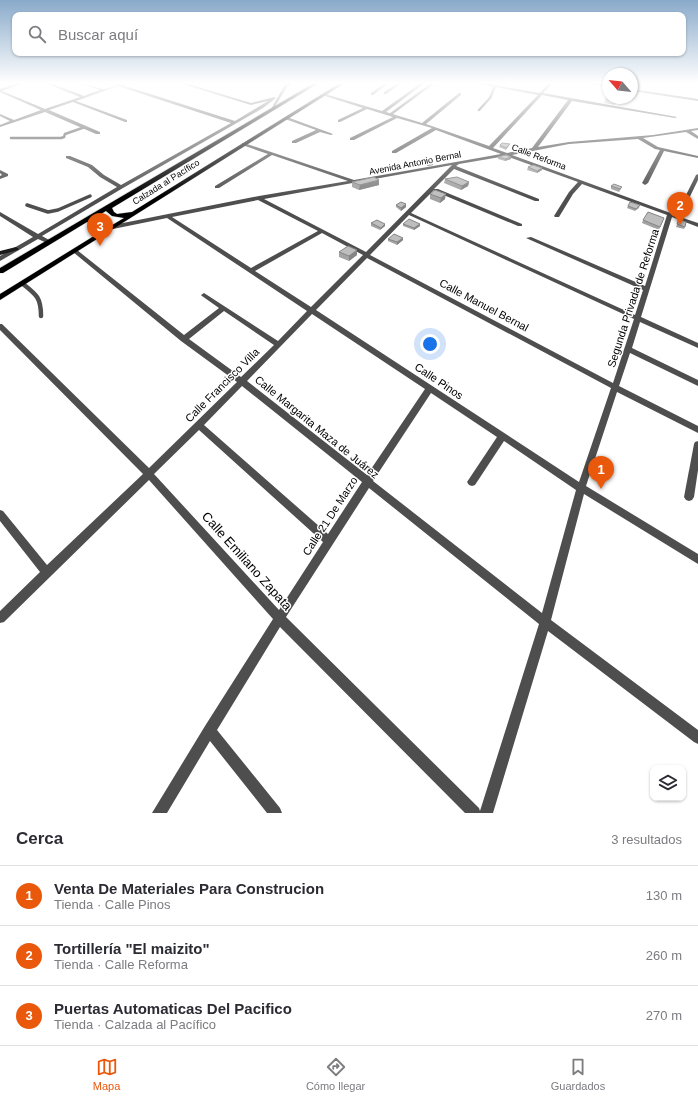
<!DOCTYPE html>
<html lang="es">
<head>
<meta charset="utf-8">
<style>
	body { margin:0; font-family:Helvetica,sans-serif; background:#f2f2f3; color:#2b2b33 }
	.controls { position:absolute; right:12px; bottom:12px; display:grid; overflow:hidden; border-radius:8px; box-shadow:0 1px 3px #0004 }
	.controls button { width:36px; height:36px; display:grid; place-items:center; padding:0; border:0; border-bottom:1px solid #e1e1e2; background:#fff; color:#2b2b33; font:20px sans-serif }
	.compass { position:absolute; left:602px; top:68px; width:36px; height:36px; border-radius:50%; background:#fff; box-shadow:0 1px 3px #0004; rotate:298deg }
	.you { position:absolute; left:430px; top:344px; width:14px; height:14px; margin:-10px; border:3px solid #fff; border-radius:50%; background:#1a73e8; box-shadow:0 0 0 6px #1a73e833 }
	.badge { display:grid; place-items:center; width:26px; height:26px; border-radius:50%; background:#ea580c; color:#fff; font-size:13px; font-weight:700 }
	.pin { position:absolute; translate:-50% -33px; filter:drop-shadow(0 1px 2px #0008) }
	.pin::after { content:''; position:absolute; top:21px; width:14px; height:12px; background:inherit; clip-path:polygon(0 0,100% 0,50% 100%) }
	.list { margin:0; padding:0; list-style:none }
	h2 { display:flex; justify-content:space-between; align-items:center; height:52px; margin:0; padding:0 16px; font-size:17px }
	h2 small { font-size:13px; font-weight:400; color:#7c7c81 }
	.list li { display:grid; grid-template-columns:26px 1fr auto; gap:12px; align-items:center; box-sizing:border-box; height:60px; padding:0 16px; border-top:1px solid #e1e1e2 }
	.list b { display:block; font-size:15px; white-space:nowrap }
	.list p { margin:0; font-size:13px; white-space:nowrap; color:#7c7c81 }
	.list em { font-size:13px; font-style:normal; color:#7c7c81 }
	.icon { flex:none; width:22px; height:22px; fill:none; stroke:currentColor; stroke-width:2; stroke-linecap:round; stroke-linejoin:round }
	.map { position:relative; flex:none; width:698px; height:813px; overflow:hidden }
	.search { position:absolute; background:#fff; box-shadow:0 1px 3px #0004; left:12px; right:12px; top:12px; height:44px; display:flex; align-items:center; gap:10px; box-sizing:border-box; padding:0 14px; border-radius:8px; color:#7c7c81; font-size:15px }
	.sheet { height:232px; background:#fff }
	nav { display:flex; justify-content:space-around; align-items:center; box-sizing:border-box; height:56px; border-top:1px solid #e1e1e2; background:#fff; font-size:11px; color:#7c7c81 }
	nav a { display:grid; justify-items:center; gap:2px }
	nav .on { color:#ea580c }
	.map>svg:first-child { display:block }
</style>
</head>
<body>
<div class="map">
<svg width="698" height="813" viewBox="0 0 698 813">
	<rect width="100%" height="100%" fill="#fff"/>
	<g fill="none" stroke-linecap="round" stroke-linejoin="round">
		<g stroke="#dbdbdb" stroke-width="1">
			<path id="primary" d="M 314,83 L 319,83 L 112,208 L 114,212 L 117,214 L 132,212 L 340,83 L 345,83 L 0,300 L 0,294 L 94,236 L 100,224 L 87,222 L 3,273 L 0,273 L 0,268 ZM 106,211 L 112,216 L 124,218 L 104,230 L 107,223 L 106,222 L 94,218 Z"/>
		</g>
		<g stroke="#4e4e4e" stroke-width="2.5">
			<path d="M 479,110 L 490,98 L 495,86"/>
			<path d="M 391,114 L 433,83"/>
			<path d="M 11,138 L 61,138 L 64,137 L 65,134 L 85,127"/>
		</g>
		<path stroke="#4e4e4e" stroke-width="3.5" d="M 27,205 L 48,212 L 58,210 L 90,196"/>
		<path stroke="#4e4e4e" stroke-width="4.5" d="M 23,284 C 37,295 41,298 41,316"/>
		<g fill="#4e4e4e" fill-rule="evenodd">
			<path d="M 18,83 L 24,83 L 2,91 L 45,109 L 80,97 L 45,83 L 50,83 L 84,96 L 100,90 L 79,83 C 88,83 96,89 104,89 C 112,88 118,83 126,83 L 122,85 L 235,121 L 268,101 L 251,105 L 179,83 L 185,83 L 251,103 L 274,97 L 276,98 L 263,108 L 123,188 L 42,236 L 51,241 L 51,243 L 47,243 L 38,239 L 0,261 L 0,256 L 33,237 L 0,216 L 0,212 L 38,234 L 117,187 L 100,177 L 88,167 L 66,158 L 66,156 L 70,156 L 92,165 L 104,175 L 121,185 L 231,123 L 118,86 L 76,101 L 127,120 L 127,122 L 125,122 L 73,102 L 49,110 L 100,132 L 100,134 L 96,134 L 45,112 L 0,127 L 0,125 L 10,121 L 0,116 L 0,114 L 14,120 L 41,110 L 0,92 L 0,89 Z"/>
			<path d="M 385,83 L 389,83 L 373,95 L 371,95 L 371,93 Z"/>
			<path d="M 398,83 L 402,83 L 386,94 L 384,94 L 384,92 Z"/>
			<path d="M 421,83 L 425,83 L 386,112 L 422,123 L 459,93 L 461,93 L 461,95 L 426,124 L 489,146 L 538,95 L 474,83 L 482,83 L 540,93 L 549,83 L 553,83 L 543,93 L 677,117 L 675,118 L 572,101 L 538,147 L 569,142 L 653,135 L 698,128 L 698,130 L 691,131 L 698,136 L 698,139 L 686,132 L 643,138 L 658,147 L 698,156 L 698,158 L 664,151 L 648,183 L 645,185 L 642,183 L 660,150 L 655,149 L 638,139 L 569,144 L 512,155 L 676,215 L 696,175 L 698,174 L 698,180 L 680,217 L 698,223 L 698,227 L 672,217 L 641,317 L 698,343 L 698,348 L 640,322 L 632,348 L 698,380 L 698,386 L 630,353 L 619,386 L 698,426 L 698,433 L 617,392 L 586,486 L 698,554 L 698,564 L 584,494 L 551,620 L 698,730 L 698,744 L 694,742 L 548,631 L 493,813 L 465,813 L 280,627 L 217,730 L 280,808 L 282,813 L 267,813 L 210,741 L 167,813 L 152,813 L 205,726 L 273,619 L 149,480 L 4,622 L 0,623 L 0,611 L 40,572 L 0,521 L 0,510 L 3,511 L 47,565 L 143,474 L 0,330 L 0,324 L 2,324 L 149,468 L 237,382 L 181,341 L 73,252 L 73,250 L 77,250 L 184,335 L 219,308 L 202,296 L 201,295 L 204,293 L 278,341 L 307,311 L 167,218 L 113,229 L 110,227 L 113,225 L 259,196 L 348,181 L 272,155 L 219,188 L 215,188 L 215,186 L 268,154 L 242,145 L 242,143 L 244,143 L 354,180 L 501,154 L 436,130 L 396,153 L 392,153 L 392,151 L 432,128 L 397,118 L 354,140 L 350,140 L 350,138 L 393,117 L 367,109 L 340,122 L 338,122 L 338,120 L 363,108 L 322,95 L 325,94 L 382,111 ZM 542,95 L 568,100 L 532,148 L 507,153 L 493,148 ZM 506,156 L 578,182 L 569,192 L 554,216 L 555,217 L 559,217 L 573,194 L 582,184 L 667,215 L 645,286 L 531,237 L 526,238 L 643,290 L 635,315 L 411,213 L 434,190 L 434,191 L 518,226 L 522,226 L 522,224 L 438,189 L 434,189 L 454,169 L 535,201 L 539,201 L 539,199 L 456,166 L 459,164 ZM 452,165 L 366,252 L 264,199 ZM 258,200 L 318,231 L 251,268 L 172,217 ZM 409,215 L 634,319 L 613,383 L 370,255 ZM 322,233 L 363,255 L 311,307 L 255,271 ZM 367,258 L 611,388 L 579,482 L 316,310 ZM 224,311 L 274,345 L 241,377 L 189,339 ZM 312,314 L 425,389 L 367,475 L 247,381 ZM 242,386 L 362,482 L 328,534 L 204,425 ZM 431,393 L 497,437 L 467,482 L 469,485 L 472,486 L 475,485 L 504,441 L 576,490 L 542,613 L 373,481 ZM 199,430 L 323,542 L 279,610 L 154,474 ZM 369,488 L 539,624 L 480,811 L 479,808 L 286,617 Z"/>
			<path d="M 588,83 L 608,85 L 608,87 L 590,84 Z"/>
			<path d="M 632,89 L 698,99 L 698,101 L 632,91 Z"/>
			<path d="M 285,117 L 287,117 L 333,134 L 331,135 L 320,132 L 296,143 L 292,143 L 292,141 L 316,130 L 285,119 Z"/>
			<path d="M 0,170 L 8,174 L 8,176 L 0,179 L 0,176 L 2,175 L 0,173 Z"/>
			<path d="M 698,441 L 698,470 L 694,497 L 692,500 L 689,501 L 686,500 L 684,497 L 694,444 L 695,442 Z"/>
		</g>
		<path fill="#4e4e4e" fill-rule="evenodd" d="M 289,83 L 293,83 L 287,87 L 272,111 L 270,111 L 284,86 Z"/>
		<path fill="#1b1b1b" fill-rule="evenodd" d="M 16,247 L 19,249 L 18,250 L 0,255 L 0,251 Z"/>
		<use href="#primary" fill="#000" fill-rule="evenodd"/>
	</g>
	<g fill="#a3a3a3">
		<path d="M 608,93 L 608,98 L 619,98 L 615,105 L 604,103 L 606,97 Z"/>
		<path d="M 500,145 L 509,146 L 506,150 L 499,147 Z"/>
		<path d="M 498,157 L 511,159 L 505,161 L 498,159 Z"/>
		<path d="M 425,161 L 433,162 L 433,165 L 427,166 L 424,163 Z"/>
		<path d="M 528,167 L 542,168 L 542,170 L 537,173 L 527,170 Z"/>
		<path d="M 445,179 L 469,182 L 468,186 L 461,190 L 444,183 Z"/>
		<path d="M 379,180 L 379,185 L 359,190 L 352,187 L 352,182 Z"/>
		<path d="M 611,186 L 622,187 L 621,189 L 619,192 L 611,189 Z"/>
		<path d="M 430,194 L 445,199 L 440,203 L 430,199 Z"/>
		<path d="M 396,205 L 406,207 L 401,211 L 396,207 Z"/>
		<path d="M 640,205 L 639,208 L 635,211 L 627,208 L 628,206 Z"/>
		<path d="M 664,218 L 659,230 L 642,223 L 643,220 Z"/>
		<path d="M 679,219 L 685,227 L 684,229 L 676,227 Z"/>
		<path d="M 371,223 L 385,226 L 380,230 L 371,226 Z"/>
		<path d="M 403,224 L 420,224 L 420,226 L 414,230 L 403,226 Z"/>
		<path d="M 403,238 L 403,240 L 397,245 L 388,241 L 388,239 Z"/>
		<path d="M 339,252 L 357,255 L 349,261 L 339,257 Z"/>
	</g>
	<g fill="#858585">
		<path d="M 511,157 L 511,159 L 505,161 L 505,159 Z"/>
		<path d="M 433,162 L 433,165 L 427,166 L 427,163 Z"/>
		<path d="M 542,168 L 542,170 L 537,173 L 537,171 Z"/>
		<path d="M 379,180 L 379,185 L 359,190 L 360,185 Z"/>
		<path d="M 469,182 L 468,186 L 461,190 L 462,186 Z"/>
		<path d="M 446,194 L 445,199 L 440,203 L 441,198 Z"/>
		<path d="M 406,204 L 406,207 L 401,211 L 401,208 Z"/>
		<path d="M 385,224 L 385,226 L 380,230 L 381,228 Z"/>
		<path d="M 420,224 L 420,226 L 414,230 L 414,228 Z"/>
		<path d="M 403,238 L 403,240 L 397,245 L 397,242 Z"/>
		<path d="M 357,250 L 357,255 L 349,261 L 349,256 Z"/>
	</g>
	<g fill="#bebebe" stroke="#858585">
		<path d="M 608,93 L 608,97 L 606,97 Z"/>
		<path d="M 502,143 L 510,144 L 506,148 L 500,145 Z"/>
		<path d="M 506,155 L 511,157 L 505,159 L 498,157 Z"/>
		<path d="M 430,160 L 433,162 L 427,163 L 425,161 Z"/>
		<path d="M 533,165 L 542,168 L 537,171 L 528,167 Z"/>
		<path d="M 374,177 L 379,180 L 360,185 L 352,182 Z"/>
		<path d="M 457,177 L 469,182 L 462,186 L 445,179 Z"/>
		<path d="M 614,184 L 622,187 L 620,189 L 611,186 Z"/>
		<path d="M 435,190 L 446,194 L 441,198 L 430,194 Z"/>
		<path d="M 401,202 L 406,204 L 401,208 L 396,205 Z"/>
		<path d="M 630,202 L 640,205 L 636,209 L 628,206 Z"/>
		<path d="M 648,212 L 664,218 L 660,227 L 643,220 Z"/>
		<path d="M 409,219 L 420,224 L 414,228 L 403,224 Z"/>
		<path d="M 679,219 L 686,222 L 685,227 L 677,224 Z"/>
		<path d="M 377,220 L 385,224 L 381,228 L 371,223 Z"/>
		<path d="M 394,234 L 403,238 L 397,242 L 388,239 Z"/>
		<path d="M 348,246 L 357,250 L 349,256 L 339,252 Z"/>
	</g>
	<linearGradient id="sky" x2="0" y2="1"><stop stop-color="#89aaca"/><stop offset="0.42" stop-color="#fff"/><stop offset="1" stop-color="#fff" stop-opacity="0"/></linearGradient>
	<rect width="698" height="197" fill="url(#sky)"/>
	<g text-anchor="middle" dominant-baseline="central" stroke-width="3" stroke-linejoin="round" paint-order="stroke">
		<g font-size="9" fill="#000" stroke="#fff">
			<text transform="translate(539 157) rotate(21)">Calle Reforma</text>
			<text transform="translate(415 163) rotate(-11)">Avenida Antonio Bernal</text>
			<text transform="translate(166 182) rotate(-32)">Calzada al Pacífico</text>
		</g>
		<g font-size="11" fill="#000" stroke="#fff">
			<text transform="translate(633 298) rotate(-72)">Segunda Privada de Reforma</text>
			<text transform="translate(484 305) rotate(28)">Calle Manuel Bernal</text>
			<text transform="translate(439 381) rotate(34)">Calle Pinos</text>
			<text transform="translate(222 385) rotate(-45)">Calle Francisco Villa</text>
			<text transform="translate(317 427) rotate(39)">Calle Margarita Maza de Juárez</text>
			<text transform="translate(330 516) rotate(-57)">Calle 21 De Marzo</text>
		</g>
		<g font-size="13" fill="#000" stroke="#fff">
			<text transform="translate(247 561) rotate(48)">Calle Emiliano Zapata</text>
		</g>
	</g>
</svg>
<div class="controls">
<button><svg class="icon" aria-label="layers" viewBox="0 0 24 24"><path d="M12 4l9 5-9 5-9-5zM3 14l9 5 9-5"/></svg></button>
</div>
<svg class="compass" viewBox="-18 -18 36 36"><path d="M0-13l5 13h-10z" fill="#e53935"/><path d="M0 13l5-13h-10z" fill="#7c7c81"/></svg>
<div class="you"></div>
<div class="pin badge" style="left:601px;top:489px">1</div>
<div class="pin badge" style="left:680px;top:225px">2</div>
<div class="pin badge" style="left:100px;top:246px">3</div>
<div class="search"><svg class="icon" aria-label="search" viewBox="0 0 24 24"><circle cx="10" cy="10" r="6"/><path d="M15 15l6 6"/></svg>Buscar aquí</div>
</div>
<section class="sheet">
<h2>Cerca<small>3 resultados</small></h2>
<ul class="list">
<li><span class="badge">1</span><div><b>Venta De Materiales Para Construcion</b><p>Tienda · Calle Pinos</p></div><em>130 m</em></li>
<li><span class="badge">2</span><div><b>Tortillería &quot;El maizito&quot;</b><p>Tienda · Calle Reforma</p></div><em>260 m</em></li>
<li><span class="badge">3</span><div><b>Puertas Automaticas Del Pacifico</b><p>Tienda · Calzada al Pacífico</p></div><em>270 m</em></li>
</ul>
</section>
<nav>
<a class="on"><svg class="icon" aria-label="map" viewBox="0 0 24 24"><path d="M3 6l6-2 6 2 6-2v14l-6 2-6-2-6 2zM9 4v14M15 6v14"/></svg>Mapa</a>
<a><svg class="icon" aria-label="directions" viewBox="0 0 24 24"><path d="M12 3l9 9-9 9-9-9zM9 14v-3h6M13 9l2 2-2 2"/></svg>Cómo llegar</a>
<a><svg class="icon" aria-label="saved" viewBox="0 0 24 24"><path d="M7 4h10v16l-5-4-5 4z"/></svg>Guardados</a>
</nav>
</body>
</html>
